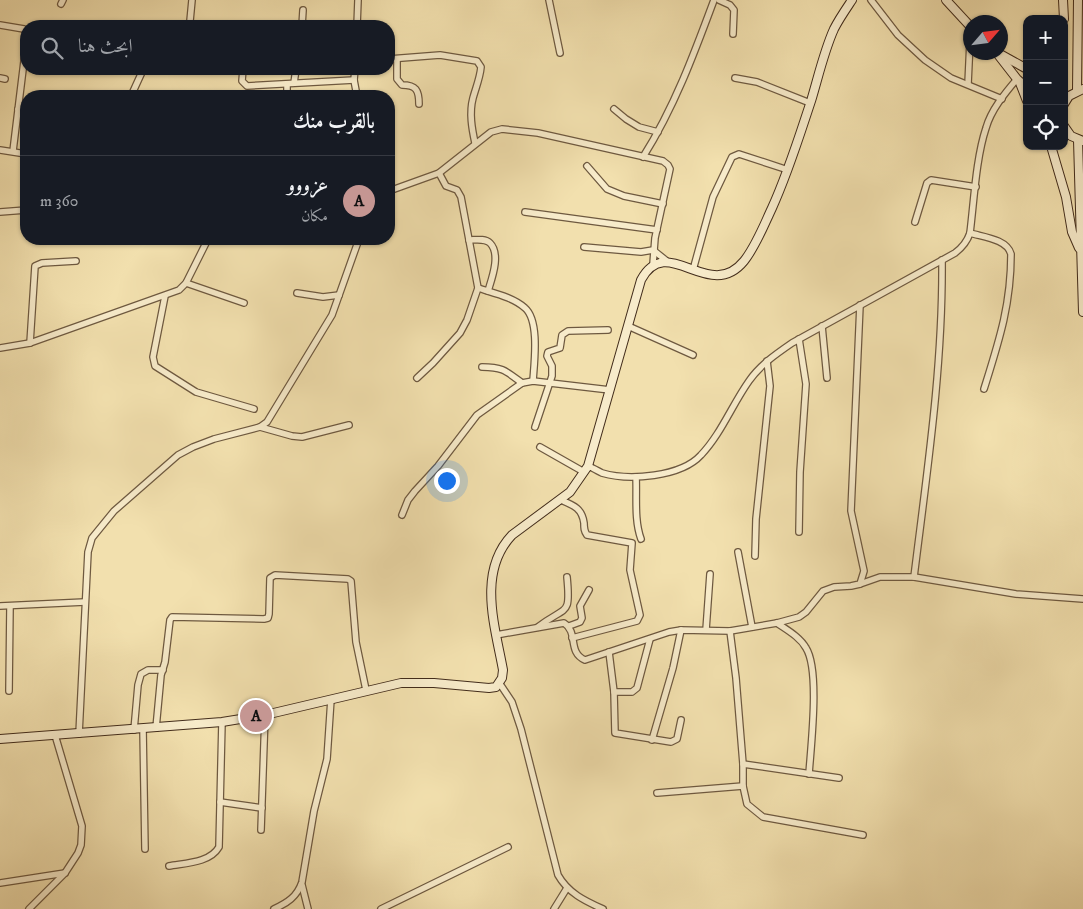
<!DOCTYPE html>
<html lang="ar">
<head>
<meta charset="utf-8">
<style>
	body { margin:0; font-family:"IM FELL DW Pica",Amiri,serif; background:#242831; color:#f1f3f6; direction:rtl }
	.controls { position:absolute; right:15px; top:15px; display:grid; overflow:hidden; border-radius:10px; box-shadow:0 1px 4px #0004 }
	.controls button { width:45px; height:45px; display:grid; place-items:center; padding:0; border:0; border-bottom:1px solid #363941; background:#171b24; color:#f1f3f6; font:25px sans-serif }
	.compass { position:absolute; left:963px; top:15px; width:45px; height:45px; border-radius:50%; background:#171b24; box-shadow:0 1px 4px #0004; rotate:62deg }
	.you { position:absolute; left:446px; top:480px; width:18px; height:18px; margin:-12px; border:4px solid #fff; border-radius:50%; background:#1a73e8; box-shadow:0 0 0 8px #1a73e833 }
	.badge { display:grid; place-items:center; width:32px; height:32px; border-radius:50%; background:#c59692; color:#111; font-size:16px; font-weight:700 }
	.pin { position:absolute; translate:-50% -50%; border:2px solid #fff; box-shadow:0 1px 5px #0006 }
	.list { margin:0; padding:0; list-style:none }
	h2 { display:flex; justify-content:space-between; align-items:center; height:65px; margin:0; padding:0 20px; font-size:21px }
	h2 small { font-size:16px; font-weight:400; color:#9ea1a6 }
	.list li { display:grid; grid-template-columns:32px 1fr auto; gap:15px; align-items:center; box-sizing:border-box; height:90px; padding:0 20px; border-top:1px solid #363941 }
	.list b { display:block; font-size:19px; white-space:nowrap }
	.list p { margin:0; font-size:16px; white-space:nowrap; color:#9ea1a6 }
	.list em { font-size:16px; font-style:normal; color:#9ea1a6 }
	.icon { flex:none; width:28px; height:28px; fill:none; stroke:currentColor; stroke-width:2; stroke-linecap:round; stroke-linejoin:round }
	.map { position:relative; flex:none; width:1083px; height:909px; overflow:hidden; direction:ltr }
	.search { position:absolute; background:#171b24; box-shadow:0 1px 4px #0004; left:20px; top:20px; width:375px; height:55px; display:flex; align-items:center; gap:12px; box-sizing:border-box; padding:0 18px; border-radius:20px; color:#9ea1a6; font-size:19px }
	.panel { position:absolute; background:#171b24; box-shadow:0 1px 4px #0004; left:20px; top:90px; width:375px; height:155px; border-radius:20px; direction:rtl }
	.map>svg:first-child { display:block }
</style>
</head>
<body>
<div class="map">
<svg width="1083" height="909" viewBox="0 0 1083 909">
	<rect width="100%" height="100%" fill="#f2e0ae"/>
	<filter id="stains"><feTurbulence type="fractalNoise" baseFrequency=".004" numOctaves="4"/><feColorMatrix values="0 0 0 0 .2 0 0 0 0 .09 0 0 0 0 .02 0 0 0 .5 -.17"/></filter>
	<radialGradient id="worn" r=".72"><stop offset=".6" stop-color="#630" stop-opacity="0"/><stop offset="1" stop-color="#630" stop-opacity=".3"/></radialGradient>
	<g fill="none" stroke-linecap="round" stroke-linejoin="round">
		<g stroke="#6e5940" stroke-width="8">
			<g id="street">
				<path d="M 549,0 L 560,53"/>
				<path d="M 719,0 L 730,5 L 734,10 L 733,34"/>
				<path d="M 871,0 L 898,35 L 925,60 L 951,78 L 1002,99"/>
				<path d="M 61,4 L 63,0"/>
				<path d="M 0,25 L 24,29 L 26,33"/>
				<path d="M 191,26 L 190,21 L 192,0"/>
				<path d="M 302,26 L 303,10"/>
				<path d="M 357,26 L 358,0"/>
				<path d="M 389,59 L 440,55 L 477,61 L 481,67 C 480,78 476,87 473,98 C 469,113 472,129 475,143"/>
				<path d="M 397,59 L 397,79 L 402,85 C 416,85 419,90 419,104"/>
				<path d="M 243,69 L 242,81 L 247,86 L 354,80"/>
				<path d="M 355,69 L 354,80 L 357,96"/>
				<path d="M 0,78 L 5,79"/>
				<path d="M 735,78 L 757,82 L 810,103"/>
				<path d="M 294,83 L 296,69"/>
				<path d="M 968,84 L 970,41"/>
				<path d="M 131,96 L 142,72"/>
				<path d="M 287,96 L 287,84"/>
				<path d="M 18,109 L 26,112"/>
				<path d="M 614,109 L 626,119 L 639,127 L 658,132"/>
				<path d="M 0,150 L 26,154"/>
				<path d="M 13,151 L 26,45"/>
				<path d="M 643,157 C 674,108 694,54 714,0"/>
				<path d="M 587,166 L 607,189 L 624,196 L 663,204"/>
				<path d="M 389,191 L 439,173 L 491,132 L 502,129 L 538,133 L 663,161 L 668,165 L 670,169 L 655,238 L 653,264"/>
				<path d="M 0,212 L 26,210"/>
				<path d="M 525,212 L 657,230"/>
				<path d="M 915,222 L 927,183 L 931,180 L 976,187"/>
				<path d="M 970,233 C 983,237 1007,239 1011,254 C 1011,305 999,341 984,389"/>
				<path d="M 469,240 C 475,240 485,238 490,243 C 501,254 492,278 488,291"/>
				<path d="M 584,247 L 641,252 L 653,250 L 668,262"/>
				<path d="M 693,270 L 713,197 L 732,157 L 739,154 L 788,170"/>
				<path d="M 186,283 L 244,303"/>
				<path d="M 478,288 C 493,293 513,297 525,308 C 540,321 534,364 533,381"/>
				<path d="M 297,293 L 323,297 L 339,295"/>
				<path d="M 165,296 L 153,357 L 155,366 L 196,392 L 254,409"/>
				<path d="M 628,326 L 693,355"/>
				<path d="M 822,326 L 827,378"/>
				<path d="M 30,343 L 35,266 L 42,263 L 76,261"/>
				<path d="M 0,348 L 30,343 L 179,290 L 186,283 L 208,239"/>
				<path d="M 482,367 C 503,367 506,371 522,383"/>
				<path d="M 417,378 L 433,363 L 460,333 L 467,320 L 478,288 L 461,197 L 457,190 L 446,186 L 439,173"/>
				<path d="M 260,427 L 292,436 L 302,437 L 349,425"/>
				<path d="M 535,427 L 552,376 L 552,366 L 547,356 L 548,352 L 560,348 L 562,335 L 568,331 L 608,330"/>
				<path d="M 540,447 L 584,472"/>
				<path d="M 588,466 C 593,468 598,471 602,473 C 629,481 681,477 701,455 C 721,434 732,405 749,381 C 760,365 776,354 792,343 L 955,253 C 963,247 967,242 970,233 C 974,201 976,158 986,128 C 991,110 1005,93 1017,79"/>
				<path d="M 636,477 C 637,496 634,520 641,539"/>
				<path d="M 561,500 C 573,505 582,508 584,523 C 584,528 584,531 587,535 L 632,543 L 630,570 L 640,615 L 637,621 L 572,638"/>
				<path d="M 402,515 L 408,500 L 415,491 L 438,466 L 477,415 L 522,383 L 533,381 L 610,390"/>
				<path d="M 799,532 L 800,472 L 806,384 L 799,339"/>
				<path d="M 738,552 L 752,627"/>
				<path d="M 755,556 L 756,519 L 770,386 L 767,361"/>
				<path d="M 914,577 C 927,472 943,366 942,260"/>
				<path d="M 860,584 L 880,577 L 914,577 L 1016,594 L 1083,599"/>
				<path d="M 0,606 L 85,602"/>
				<path d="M 777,623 C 787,630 800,637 806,648 C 820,670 811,745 809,774"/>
				<path d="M 569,626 L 580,622 L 582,618 L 580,606 L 589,590"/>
				<path d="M 538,627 C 566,605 571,618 567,577"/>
				<path d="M 706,630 L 710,574"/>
				<path d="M 730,631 L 736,678 L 743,764 L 743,786 L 747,804 L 763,817 L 863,835"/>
				<path d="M 496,635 L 564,623 C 579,633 567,652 585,660 L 669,632 L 681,630 L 730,631 L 777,623 L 799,617 L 806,612 L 823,591 L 834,587 L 851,586 L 860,584 L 864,571 L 851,511 L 860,305"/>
				<path d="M 609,652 L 614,692 L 615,733 L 671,742 L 677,739 L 681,720"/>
				<path d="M 500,684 L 512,702 L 521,729 L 558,875 C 568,893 585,901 603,909"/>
				<path d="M 9,691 L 10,606"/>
				<path d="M 614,692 L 632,692 L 637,688 L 650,639"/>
				<path d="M 156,728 L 161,675 L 165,662 L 170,620 L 172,617 L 264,619 L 268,618 L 269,614 L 270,578 L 275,575 L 348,579 L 351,581 L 356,642 L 366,690"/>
				<path d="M 143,729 L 145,849"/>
				<path d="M 134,730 L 138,685 L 141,674 L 148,670 L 163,670"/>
				<path d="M 79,734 L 88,552 L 92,538 L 114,511 L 178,455 L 193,447 L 214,439 L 260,427 L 267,422 L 332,315 L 359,239"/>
				<path d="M 652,740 L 673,668 L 681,630"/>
				<path d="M 743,764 L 839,778"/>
				<path d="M 657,793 L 743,786"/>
				<path d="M 220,802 L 262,808"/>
				<path d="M 261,830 L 265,715"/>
				<path d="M 169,866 C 185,863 210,863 219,847 L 222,722"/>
				<path d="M 0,883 L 65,873"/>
				<path d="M 302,885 L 308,909"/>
				<path d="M 29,909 L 65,873 L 78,853 L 81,845 L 82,826 L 55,735"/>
				<path d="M 274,909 C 287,903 297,897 302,882 L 314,811 L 327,759 L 331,699"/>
				<path d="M 381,909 L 508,847"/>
				<path d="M 554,909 L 567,888"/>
			</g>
		</g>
		<g stroke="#422c1b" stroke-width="10">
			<g id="secondary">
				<path d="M 946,0 L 970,26"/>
				<path d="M 1063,0 L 1064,19"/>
				<path d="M 996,52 L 1017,79 L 1027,88"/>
				<path d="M 998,53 L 1027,69"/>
				<path d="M 1020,83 L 1027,101"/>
				<path d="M 1077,91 L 1078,0"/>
				<path d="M 1064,104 L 1069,96 L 1083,89"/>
				<path d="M 1064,126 L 1071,136 L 1083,141"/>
				<path d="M 1078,140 L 1083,312"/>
				<path d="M 1051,146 L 1066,197 L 1072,232 L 1079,248"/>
				<path d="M 0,739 L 222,722 L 265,715 L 401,683 L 434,683 L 489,688 L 496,687 L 502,678 L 503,670 C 495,626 477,572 512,535 L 570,492 L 588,466 L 641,280 C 667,231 709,304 744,261 C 756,246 764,225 772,208 C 788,173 799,137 811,101 C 818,78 824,51 834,29 C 839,19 846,9 852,0"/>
			</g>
		</g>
		<use href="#street" stroke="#f7ebca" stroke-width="5.5"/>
		<use href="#secondary" stroke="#f7ebca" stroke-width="8"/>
	</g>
	<rect width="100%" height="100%" filter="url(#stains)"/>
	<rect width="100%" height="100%" fill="url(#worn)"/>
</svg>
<div class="controls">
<button>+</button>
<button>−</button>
<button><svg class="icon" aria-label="locate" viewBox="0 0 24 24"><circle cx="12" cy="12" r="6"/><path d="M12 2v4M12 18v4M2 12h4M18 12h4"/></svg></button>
</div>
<svg class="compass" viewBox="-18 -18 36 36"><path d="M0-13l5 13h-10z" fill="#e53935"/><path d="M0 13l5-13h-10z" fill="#9ea1a6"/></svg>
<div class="you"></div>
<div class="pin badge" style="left:256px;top:716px">A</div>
<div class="search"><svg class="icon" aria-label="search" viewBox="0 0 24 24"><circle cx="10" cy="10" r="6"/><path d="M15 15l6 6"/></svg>ابحث هنا</div>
<section class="panel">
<h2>بالقرب منك<small></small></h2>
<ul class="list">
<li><span class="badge">A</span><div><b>عزووو</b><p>مكان</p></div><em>360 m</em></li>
</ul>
</section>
</div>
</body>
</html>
